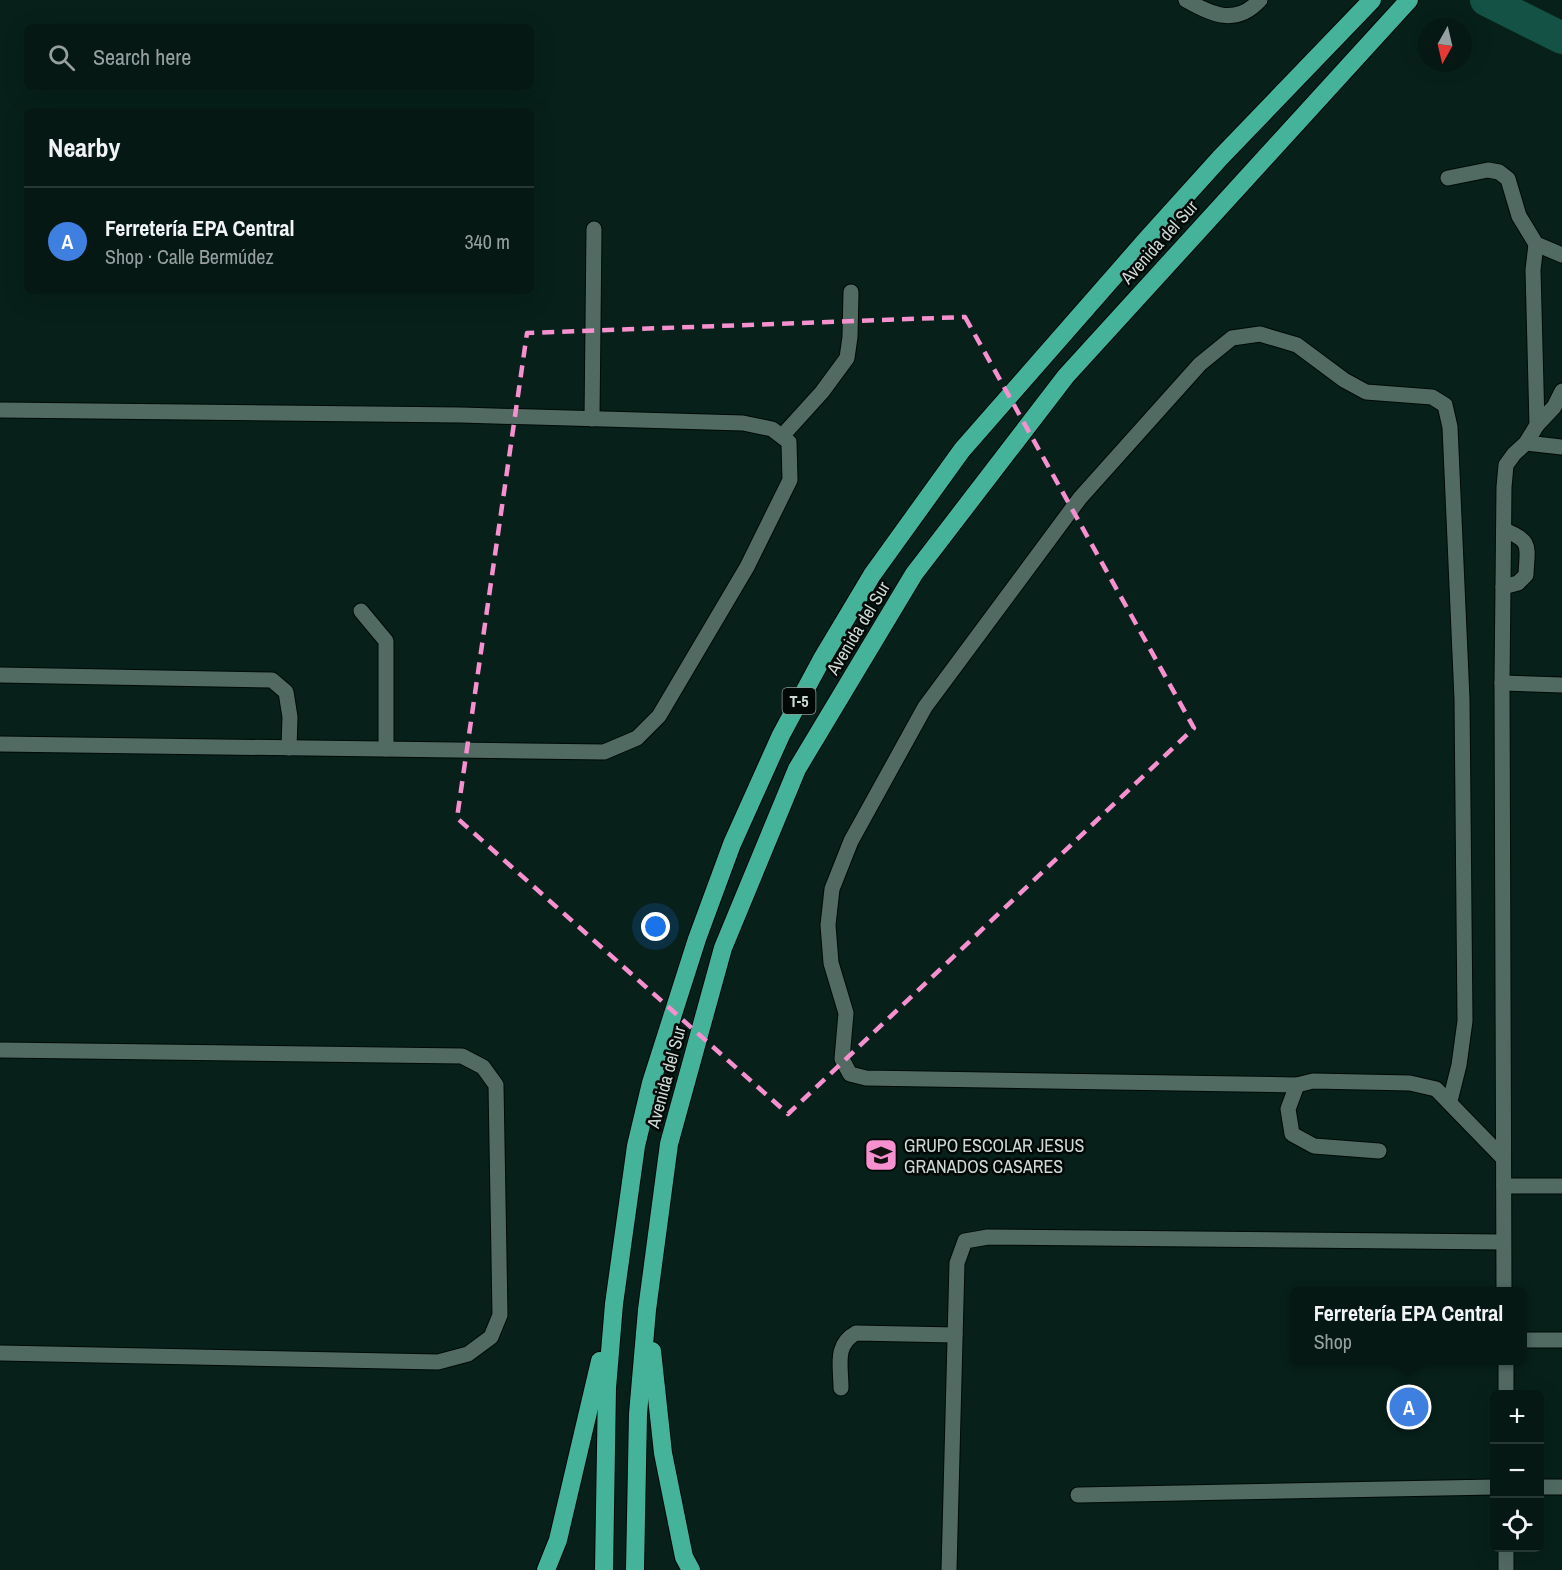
<!DOCTYPE html>
<html lang="en">
<head>
<meta charset="utf-8">
<style>
	body { margin:0; font-family:"Archivo Narrow",sans-serif; background:#0e211d; color:#f1f3f6 }
	.controls { position:absolute; right:18px; bottom:18px; display:grid; overflow:hidden; border-radius:9px; box-shadow:0 6px 24px #0002 }
	.controls button { width:54px; height:54px; display:grid; place-items:center; padding:0; border:0; border-bottom:2px solid #263734; background:#051814; color:#f1f3f6; font:30px sans-serif }
	.compass { position:absolute; left:1418px; top:18px; width:54px; height:54px; border-radius:50%; background:#051814; box-shadow:0 6px 24px #0002; rotate:188deg }
	.you { position:absolute; left:656px; top:927px; width:21px; height:21px; margin:-15px; border:4px solid #fff; border-radius:50%; background:#1a73e8; box-shadow:0 0 0 9px #1a73e833 }
	.badge { display:grid; place-items:center; width:39px; height:39px; border-radius:50%; background:#f690cf; color:#fff; font-size:20px; font-weight:700 }
	.pin { position:absolute; translate:-50% -50%; border:3px solid #fff; box-shadow:0 2px 6px #0006 }
	.popup { position:absolute; left:1290px; top:1287px; width:237px; height:78px; box-sizing:border-box; display:grid; place-content:center; border-radius:9px; background:#051814; filter:drop-shadow(0 2px 4px #0005); font-size:20px; white-space:nowrap; color:#97a0a0 }
	.popup b { font-size:22px; color:#f1f3f6 }
	.popup::after { content:''; position:absolute; left:50%; top:100%; margin-left:-12px; border:12px solid transparent; border-top-color:#051814 }
	.list { margin:0; padding:0; list-style:none }
	h2 { display:flex; justify-content:space-between; align-items:center; height:78px; margin:0; padding:0 24px; font-size:26px }
	h2 small { font-size:20px; font-weight:400; color:#97a0a0 }
	.list li { display:grid; grid-template-columns:39px 1fr auto; gap:18px; align-items:center; box-sizing:border-box; height:108px; padding:0 24px; border-top:2px solid #263734 }
	.list b { display:block; font-size:22px; white-space:nowrap }
	.list p { margin:0; font-size:20px; white-space:nowrap; color:#97a0a0 }
	.list em { font-size:20px; font-style:normal; color:#97a0a0 }
	.icon { flex:none; width:33px; height:33px; fill:none; stroke:currentColor; stroke-width:2; stroke-linecap:round; stroke-linejoin:round }
	.map { position:relative; flex:none; width:1562px; height:1570px; overflow:hidden }
	.search { position:absolute; background:#051814; box-shadow:0 6px 24px #0002; left:24px; top:24px; width:510px; height:66px; display:flex; align-items:center; gap:15px; box-sizing:border-box; padding:0 21px; border-radius:9px; color:#97a0a0; font-size:22px }
	.panel { position:absolute; background:#051814; box-shadow:0 6px 24px #0002; left:24px; top:108px; width:510px; height:186px; border-radius:9px }
	.map>svg:first-child { display:block }
</style>
</head>
<body>
<div class="map">
<svg width="1562" height="1570" viewBox="0 0 1562 1570">
	<rect width="100%" height="100%" fill="#07201a"/>
	<g fill="none" stroke-linecap="round" stroke-linejoin="round">
		<path stroke="#135244" stroke-width="32" d="M 1486,0 L 1562,38"/>
		<g stroke="#000905" stroke-width="17">
			<g id="minor">
				<path d="M 1186,0 C 1212,15 1236,26 1260,0"/>
				<path d="M 1448,178 L 1488,170 L 1499,172 L 1508,179 L 1519,216 L 1536,244 L 1562,255"/>
				<path d="M 0,410 L 461,415 L 743,423 L 772,429 L 789,442 L 790,480 L 747,567 L 659,716 L 637,738 L 604,752 L 0,744"/>
				<path d="M 592,419 L 594,229"/>
				<path d="M 1537,425 L 1554,407 L 1562,391"/>
				<path d="M 783,435 L 822,392 L 847,358 L 850,337 L 851,292"/>
				<path d="M 1526,443 L 1562,447"/>
				<path d="M 1503,587 L 1518,583 L 1526,575 C 1527,547 1533,541 1504,530"/>
				<path d="M 361,611 L 386,641 L 386,749"/>
				<path d="M 0,675 L 272,680 L 286,692 L 290,717 L 289,748"/>
				<path d="M 1502,683 L 1562,685"/>
				<path d="M 0,1050 L 462,1056 L 483,1067 L 496,1085 L 500,1315 L 491,1337 L 468,1354 L 438,1362 L 0,1353"/>
				<path d="M 1297,1085 L 866,1078 L 850,1074 L 842,1059 L 846,1013 L 831,963 L 828,925 L 832,889 L 851,841 L 925,707 L 1080,498 L 1200,364 L 1232,338 L 1260,334 L 1297,345 L 1344,380 L 1366,392 L 1432,397 L 1445,405 L 1450,427 L 1462,699 L 1465,1021 L 1459,1065 L 1450,1101"/>
				<path d="M 1379,1151 L 1314,1146 L 1292,1134 L 1288,1109 L 1297,1085 L 1313,1081 L 1410,1083 L 1436,1089 L 1503,1158"/>
				<path d="M 1504,1186 L 1562,1186"/>
				<path d="M 1504,1292 L 1502,683 L 1504,487 L 1506,465 L 1514,454 L 1526,443 L 1537,425 L 1533,270 L 1536,244"/>
				<path d="M 1523,1340 L 1562,1340"/>
				<path d="M 1506,1360 L 1506,1394"/>
				<path d="M 841,1388 C 841,1366 834,1345 856,1333 L 955,1335"/>
				<path d="M 1540,1487 L 1562,1487"/>
				<path d="M 1078,1495 L 1494,1487"/>
				<path d="M 949,1570 L 957,1263 L 965,1241 L 988,1237 L 1503,1242"/>
				<path d="M 1506,1570 L 1506,1548"/>
			</g>
		</g>
		<g stroke="#000905" stroke-width="20">
			<g id="highway">
				<path d="M 652,1351 L 663,1453 L 684,1557 L 691,1570"/>
				<path d="M 546,1570 L 558,1540 L 600,1361"/>
				<path d="M 604,1570 L 607,1388 L 614,1304 L 636,1146 L 651,1083 L 697,939 L 732,844 L 781,735 L 823,657 L 872,575 L 962,450 L 1146,240 L 1220,158 L 1372,0"/>
				<path d="M 635,1570 L 638,1414 L 647,1310 L 669,1144 L 723,948 L 797,769 L 914,574 L 1066,376 L 1409,0"/>
			</g>
		</g>
		<use href="#minor" stroke="#516b63" stroke-width="15"/>
		<use href="#highway" stroke="#45b39a" stroke-width="18"/>
	</g>
	<path fill="none" stroke="#f690cf" stroke-width="4.5" stroke-dasharray="12 8" stroke-linejoin="round" d="M 965,317 L 1194,728 L 788,1114 L 457,818 L 527,333 Z"/>
	<defs>
		<g id="school-square" transform="scale(1.725)"><rect x="-9" y="-9" width="18" height="18" rx="4" fill="#f690cf" stroke="#020806"/><path d="M0-5L7-2L0 1L-7-2ZM-4 1L0 2.5L4 1V4Q0 6-4 4Z" fill="#111"/></g>
	</defs>
	<g fill-rule="evenodd">
		<use href="#school-square" x="881" y="1155"/>
	</g>
	<g text-anchor="middle" dominant-baseline="central" stroke-width="5" stroke-linejoin="round" paint-order="stroke">
		<rect fill="#020806" stroke="#8f9b97" stroke-width="1.5" x="782.5" y="688" width="33" height="26" rx="4.5"/>
		<g font-size="16" font-weight="bold" fill="#ccdad5">
			<text x="799" y="701">T-5</text>
		</g>
		<g font-size="18" fill="#ccdad5" stroke="#020806">
			<text transform="translate(1159 242) rotate(-48)">Avenida del Sur</text>
			<text transform="translate(858 628) rotate(-59)">Avenida del Sur</text>
			<text transform="translate(666 1077) rotate(-75)">Avenida del Sur</text>
		</g>
		<g font-size="18" fill="#ccdad5" stroke="#020806" text-anchor="start">
			<text x="904" y="1145">GRUPO ESCOLAR JESUS<tspan x="904" dy="21">GRANADOS CASARES</tspan></text>
		</g>
	</g>
</svg>
<div class="controls">
<button>+</button>
<button>−</button>
<button><svg class="icon" aria-label="locate" viewBox="0 0 24 24"><circle cx="12" cy="12" r="6"/><path d="M12 2v4M12 18v4M2 12h4M18 12h4"/></svg></button>
</div>
<svg class="compass" viewBox="-18 -18 36 36"><path d="M0-13l5 13h-10z" fill="#e53935"/><path d="M0 13l5-13h-10z" fill="#97a0a0"/></svg>
<div class="you"></div>
<div class="pin badge" style="left:1409px;top:1407px;background:#3f7fe0">A</div>
<div class="popup"><b>Ferretería EPA Central</b>Shop</div>
<div class="search"><svg class="icon" aria-label="search" viewBox="0 0 24 24"><circle cx="10" cy="10" r="6"/><path d="M15 15l6 6"/></svg>Search here</div>
<section class="panel">
<h2>Nearby<small></small></h2>
<ul class="list">
<li><span class="badge" style="background:#3f7fe0">A</span><div><b>Ferretería EPA Central</b><p>Shop · Calle Bermúdez</p></div><em>340 m</em></li>
</ul>
</section>
</div>
</body>
</html>
